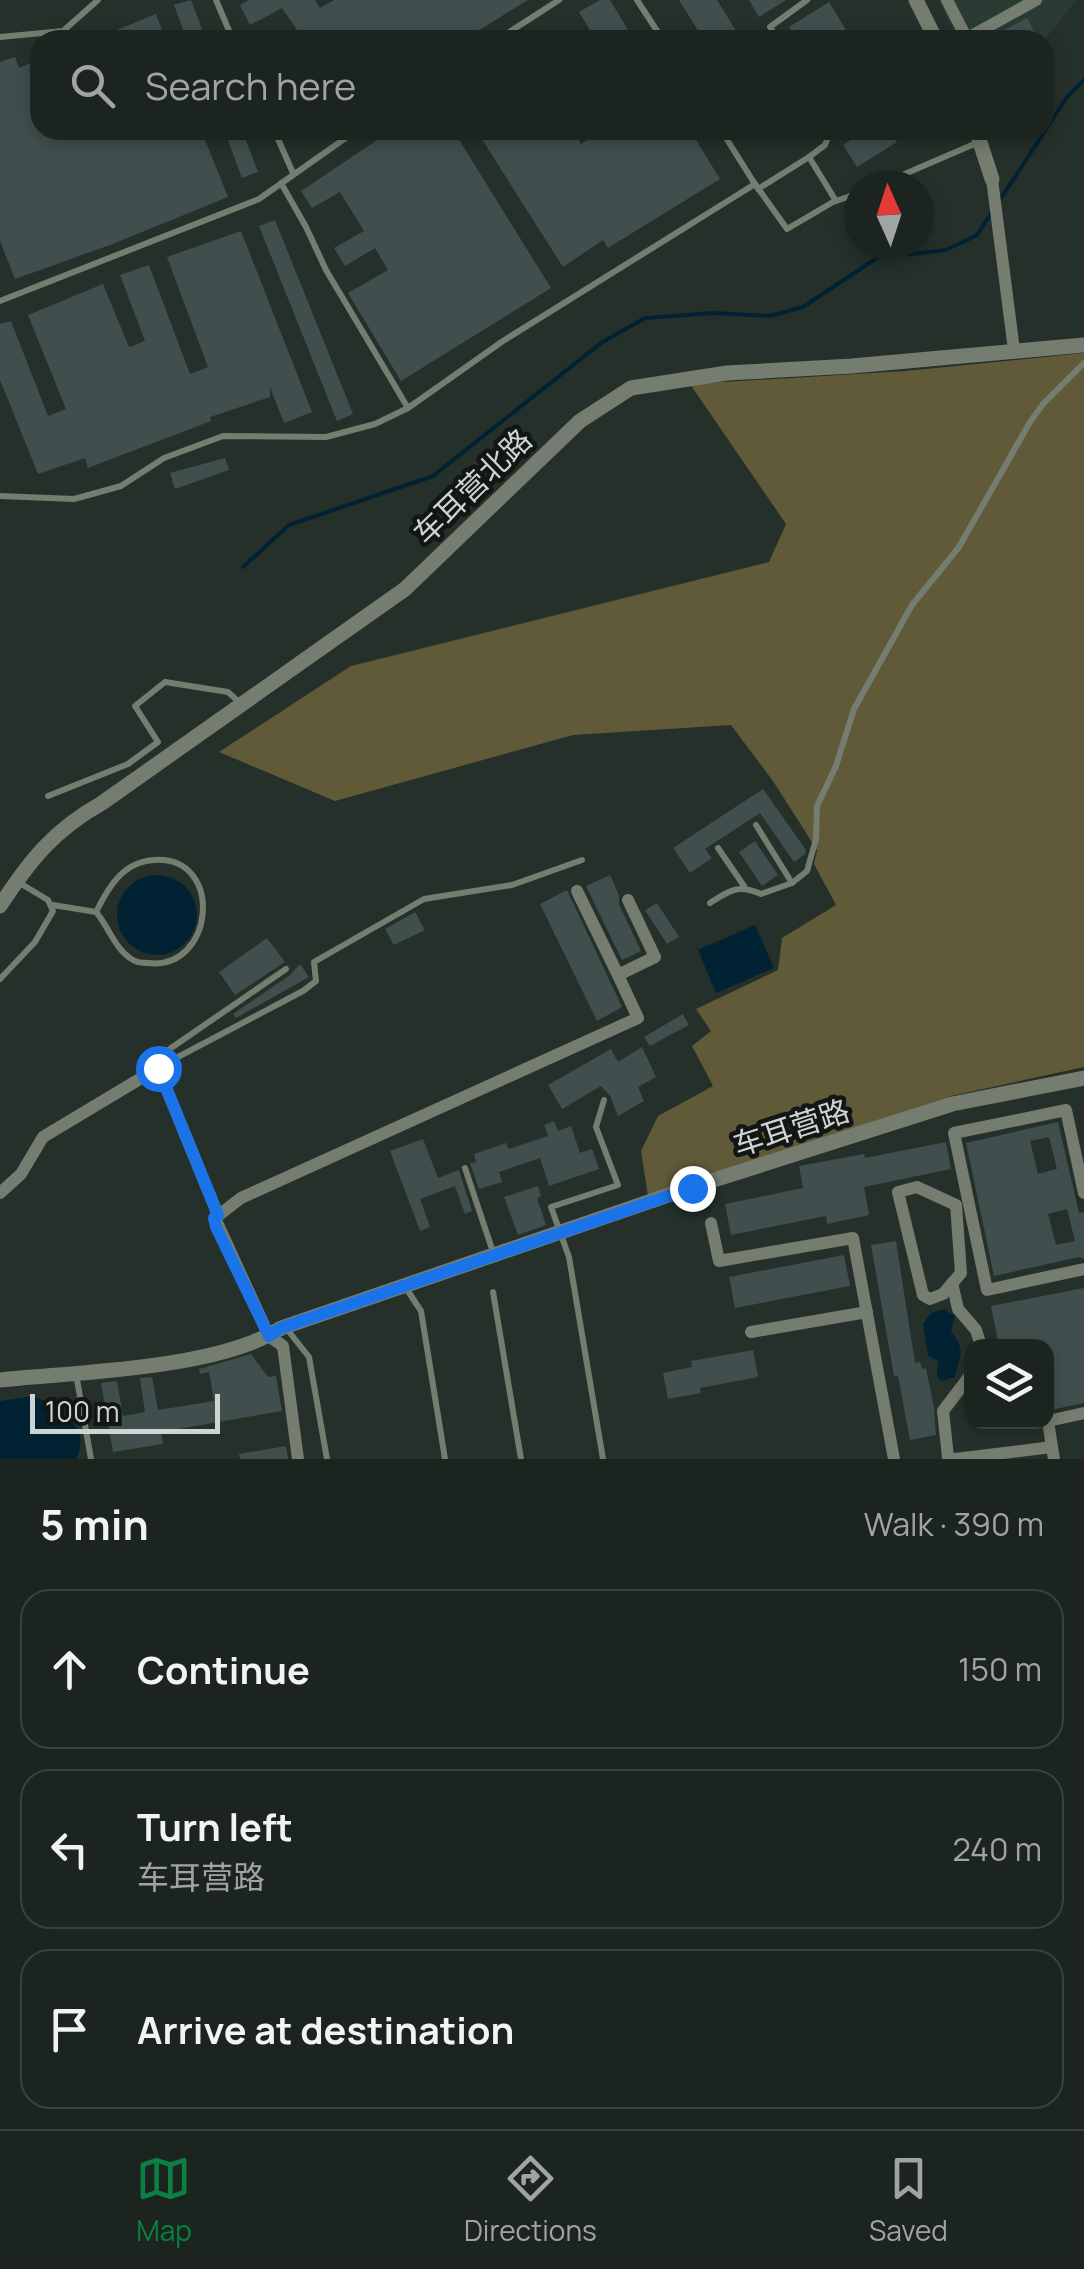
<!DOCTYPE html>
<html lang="en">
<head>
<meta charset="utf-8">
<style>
	body { margin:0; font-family:Manrope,"Noto Sans SC",sans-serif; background:#29302d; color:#f1f3f6 }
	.controls { position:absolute; right:30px; bottom:30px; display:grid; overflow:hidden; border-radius:20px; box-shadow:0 5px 15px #0003 }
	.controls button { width:90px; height:90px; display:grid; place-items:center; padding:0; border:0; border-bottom:2px solid #3a413e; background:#1c2420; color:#f1f3f6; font:50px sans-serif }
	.compass { position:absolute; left:844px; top:170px; width:90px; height:90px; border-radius:50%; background:#1c2420; box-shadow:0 5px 15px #0003; rotate:357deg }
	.scale { position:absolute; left:30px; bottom:25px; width:190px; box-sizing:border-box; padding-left:10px; border:5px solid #cdd4d1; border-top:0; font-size:28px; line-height:35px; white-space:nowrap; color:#cdd4d1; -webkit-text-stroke:8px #121614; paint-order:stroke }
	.stop { position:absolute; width:30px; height:30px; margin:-22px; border:8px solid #1a73e8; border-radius:50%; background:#fff }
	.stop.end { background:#1a73e8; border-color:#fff; box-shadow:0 2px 10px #0008 }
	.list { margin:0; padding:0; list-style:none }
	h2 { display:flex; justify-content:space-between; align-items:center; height:130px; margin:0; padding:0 40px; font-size:42px }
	h2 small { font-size:32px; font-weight:400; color:#a0a4a5 }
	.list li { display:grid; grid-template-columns:65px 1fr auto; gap:30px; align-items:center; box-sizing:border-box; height:160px; margin:0 20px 20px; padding:0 20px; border:2px solid #3a413e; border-radius:30px }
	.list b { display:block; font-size:38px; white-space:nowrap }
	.list p { margin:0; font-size:32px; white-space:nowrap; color:#a0a4a5 }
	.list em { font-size:32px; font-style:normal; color:#a0a4a5 }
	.icon { flex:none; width:55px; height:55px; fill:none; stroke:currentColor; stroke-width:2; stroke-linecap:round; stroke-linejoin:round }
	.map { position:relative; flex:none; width:1084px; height:1459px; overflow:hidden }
	.search { position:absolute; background:#1c2420; box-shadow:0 5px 15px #0003; left:30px; right:30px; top:30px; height:110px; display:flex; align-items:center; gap:25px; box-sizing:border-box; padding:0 35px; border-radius:30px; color:#a0a4a5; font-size:38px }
	.sheet { height:670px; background:#1c2420 }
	nav { display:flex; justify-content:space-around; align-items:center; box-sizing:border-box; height:140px; border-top:2px solid #3a413e; background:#1c2420; font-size:28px; color:#a0a4a5 }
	nav a { display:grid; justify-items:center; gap:5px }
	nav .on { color:#0b8043 }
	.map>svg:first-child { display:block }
</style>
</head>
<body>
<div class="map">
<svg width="1084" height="1459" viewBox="0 0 1084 1459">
	<rect width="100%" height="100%" fill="#25302b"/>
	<path fill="#293b33" d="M 938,0 L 1077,0 L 1044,40 L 958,40 Z"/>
	<path fill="#605a39" d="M 1084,353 L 1084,1067 L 951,1096 L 648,1196 L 641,1151 L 658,1116 L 713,1086 L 692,1046 L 711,1031 L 696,1009 L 778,970 L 782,938 L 836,905 L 814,864 L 817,850 L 773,781 L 731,725 L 573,735 L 335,801 L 219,752 L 351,666 L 769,562 L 786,524 L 690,384 L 906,371 Z"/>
	<g fill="#002232">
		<circle cx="157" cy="915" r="40"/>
		<path d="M 755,925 L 774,968 L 716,993 L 698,950 Z"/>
		<path d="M 944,1309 L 955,1316 L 951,1331 C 967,1353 959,1354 955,1377 L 941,1381 L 937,1376 L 938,1361 L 928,1356 L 923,1324 L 931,1313 Z"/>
		<path d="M 34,1396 C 58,1408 93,1426 76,1459 L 0,1459 L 0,1401 Z"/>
	</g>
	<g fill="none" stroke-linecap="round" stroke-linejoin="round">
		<g stroke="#002232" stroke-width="4">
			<path d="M 1000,200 L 1067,97 L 1084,80"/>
			<path d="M 243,567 L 289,525 L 433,476 L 601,343 L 645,318 L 713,313 L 770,316 L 803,307 L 877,258 L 946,250 L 977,235 L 992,212"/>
		</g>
	</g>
	<g fill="#404e4e" fill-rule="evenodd">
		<path d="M 191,0 L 206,40 L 187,40 L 174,5 Z"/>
		<path d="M 249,0 L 315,0 L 320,8 L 334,0 L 528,0 L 463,40 L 304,40 L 282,8 L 250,25 L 240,5 Z"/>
		<path d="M 600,0 L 610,0 L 634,40 L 596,40 L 579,12 Z"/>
		<path d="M 679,0 L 717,0 L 738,34 L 728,40 L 704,40 Z"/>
		<path d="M 749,0 L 786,0 L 759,17 Z"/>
		<path d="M 829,2 L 852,40 L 798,40 L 789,27 Z"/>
		<path d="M 156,14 L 166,40 L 92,40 Z"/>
		<path d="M 1027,18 L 1039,40 L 985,40 L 996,34 Z"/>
		<path d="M 15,57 L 19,68 L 40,59 L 40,130 L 201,130 L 228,197 L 110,245 L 15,279 L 0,241 L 0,62 Z"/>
		<path d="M 224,130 L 242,130 L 258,172 L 242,178 Z"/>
		<path d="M 392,130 L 453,130 L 551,288 L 401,381 L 348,293 L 388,270 L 375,248 L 345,266 L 334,248 L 364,231 L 340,192 L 312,208 L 301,191 Z"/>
		<path d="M 476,130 L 572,130 L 581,144 L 604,130 L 690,130 L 720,179 L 608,248 L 603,240 L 563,267 Z"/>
		<path d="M 866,130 L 889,130 L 897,142 L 857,167 L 843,145 Z"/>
		<path d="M 275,220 L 353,414 L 337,421 L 259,226 Z"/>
		<path d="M 241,231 L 312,412 L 284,423 L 270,387 L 270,397 L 210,417 L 211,421 L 88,468 L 85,458 L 38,474 L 0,380 L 0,324 L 11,321 L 48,416 L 66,409 L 28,315 L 103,284 L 129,347 L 145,341 L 120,275 L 149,265 L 190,374 L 208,367 L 167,257 Z"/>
		<path d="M 225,458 L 229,470 L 175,489 L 170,473 Z"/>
		<path d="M 763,789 L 806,850 L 805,854 L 794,862 L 760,813 L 705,849 L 712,858 L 690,873 L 673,848 Z"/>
		<path d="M 755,841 L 778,875 L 762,886 L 739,852 Z"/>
		<path d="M 610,875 L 619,895 L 619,904 L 641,951 L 622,960 L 586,886 Z"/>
		<path d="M 567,890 L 622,1007 L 597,1021 L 540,904 Z"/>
		<path d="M 657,903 L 679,937 L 667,944 L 645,910 Z"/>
		<path d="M 415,912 L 425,930 L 394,945 L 385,929 Z"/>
		<path d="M 267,938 L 285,962 L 235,995 L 219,972 Z"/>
		<path d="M 300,964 L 309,977 L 236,1018 L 233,1014 L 290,975 Z"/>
		<path d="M 683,1014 L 689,1025 L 650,1046 L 644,1037 Z"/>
		<path d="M 642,1047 L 656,1077 L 638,1087 L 644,1101 L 618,1116 L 610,1096 L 601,1086 L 562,1109 L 548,1085 L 611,1049 L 618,1062 Z"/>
		<path d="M 554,1121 L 558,1131 L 571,1126 L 580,1153 L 592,1149 L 599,1169 L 549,1186 L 540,1158 L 499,1172 L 502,1182 L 479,1189 L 470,1163 L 476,1162 L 474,1154 L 506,1143 L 509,1149 L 548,1136 L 544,1125 Z"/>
		<path d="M 1058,1122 L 1079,1213 L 1084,1212 L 1084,1259 L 1079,1257 L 994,1276 L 966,1143 ZM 1049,1137 L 1057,1169 L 1038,1174 L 1030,1141 ZM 1067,1209 L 1075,1241 L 1056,1245 L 1048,1214 Z"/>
		<path d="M 423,1139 L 438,1178 L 459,1170 L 472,1211 L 465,1214 L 455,1186 L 420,1199 L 430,1227 L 420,1231 L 390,1151 Z"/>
		<path d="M 946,1142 L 951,1169 L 864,1187 L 869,1215 L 827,1224 L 826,1216 L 731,1235 L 725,1204 L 803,1188 L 799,1166 L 864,1154 L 865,1158 Z"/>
		<path d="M 538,1186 L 541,1196 L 537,1198 L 546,1225 L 518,1235 L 504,1197 Z"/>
		<path d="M 896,1241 L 915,1363 L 920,1362 L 922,1369 L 926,1368 L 934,1408 L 936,1435 L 910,1440 L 898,1376 L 894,1376 L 871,1245 Z"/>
		<path d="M 844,1255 L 850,1286 L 735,1308 L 729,1277 Z"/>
		<path d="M 1084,1288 L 1084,1403 L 1046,1411 L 1046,1346 L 999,1346 L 991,1306 Z"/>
		<path d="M 753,1350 L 758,1377 L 700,1388 L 701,1393 L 668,1399 L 663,1373 L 692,1367 L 691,1361 Z"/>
		<path d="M 251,1354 L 268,1377 L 276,1376 L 282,1411 L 161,1432 L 163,1444 L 113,1452 L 101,1383 L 117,1381 L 123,1416 L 145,1412 L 140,1378 L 152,1377 L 158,1410 L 214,1401 L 209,1372 L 200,1374 L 199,1369 Z"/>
		<path d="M 286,1446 L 288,1459 L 240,1459 L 239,1454 Z"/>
	</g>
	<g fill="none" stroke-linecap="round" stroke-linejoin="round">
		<g stroke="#747d6f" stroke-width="6">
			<path d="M 216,0 L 233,40"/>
			<path d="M 637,0 L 663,40"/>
			<path d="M 0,37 L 63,31 L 98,0"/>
			<path d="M 497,40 L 559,0"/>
			<path d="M 778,40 L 770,27 L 807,0"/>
			<path d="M 274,130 L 293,173"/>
			<path d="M 721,130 L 758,189 L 809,157"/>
			<path d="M 831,130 L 825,145 L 809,157 L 836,201"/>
			<path d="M 281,183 L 306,227 L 326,270 L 408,408"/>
			<path d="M 879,185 L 979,142"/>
			<path d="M 0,301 L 259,199 L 357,130"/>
			<path d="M 0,496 L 74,499 L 121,486 L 164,458 L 223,436 L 326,437 L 375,424 L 408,408 L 503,341 L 755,184 L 787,229 L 833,202 L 859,193"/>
			<path d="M 48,796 L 128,764 L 158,742 L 135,706 L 165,682 L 228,692 L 239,702"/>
			<path d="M 756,825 L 792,883"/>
			<path d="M 718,848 L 744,886"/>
			<path d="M 710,903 C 730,890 738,884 761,894 L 792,883 L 807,871 L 816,839 L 817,806 L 836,766 L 854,709 L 912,605 L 959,547 L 1030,422 L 1043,404 L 1084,363"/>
			<path d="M 53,905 L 96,912 C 109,886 123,862 154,860 C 225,855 215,971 148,963 C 144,963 136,962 133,960 C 115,950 109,927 96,912"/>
			<path d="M 0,979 L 35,942 L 53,911 L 48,900 L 18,882"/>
			<path d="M 158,1066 L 158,1057 L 286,969"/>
			<path d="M 159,1067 L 303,991 L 316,981 L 314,962 L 424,899 L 512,885 L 582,860"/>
			<path d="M 465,1168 L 493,1252"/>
			<path d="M 406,1288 L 421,1311 L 445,1459"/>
			<path d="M 493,1292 L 521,1459"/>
			<path d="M 286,1328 L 309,1357 L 327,1459"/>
			<path d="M 76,1374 L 91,1459"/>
			<path d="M 603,1459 L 569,1257 L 551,1207 L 618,1185 L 596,1127 L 604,1100"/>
		</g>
		<g stroke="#747d6f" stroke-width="12">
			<path d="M 947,0 L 967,39"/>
			<path d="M 964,40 L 1036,0"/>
			<path d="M 992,179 L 1014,350"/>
			<path d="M 577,891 L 618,975"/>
			<path d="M 917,1187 L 956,1205 L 961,1273 L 943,1294 L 930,1299 L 923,1295 L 898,1192 Z"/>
			<path d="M 0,1193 L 21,1174 L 43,1137 L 158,1068 L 218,1215"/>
			<path d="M 1084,1193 L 1066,1110 L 954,1133 L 987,1290 L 1084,1269"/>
			<path d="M 711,1223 L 719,1261 L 853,1238 L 894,1459"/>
			<path d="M 952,1283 L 958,1309 L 976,1330 L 981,1346"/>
			<path d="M 751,1332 L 867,1312"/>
			<path d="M 1052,1447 L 1048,1421 L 1084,1413"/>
			<path d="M 298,1459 L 283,1346 L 269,1336 L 215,1218 L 241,1198 L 638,1018 L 618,975 L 655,957 L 628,900"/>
			<path d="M 953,1459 L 948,1457 L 943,1411 L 972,1373"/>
			<path d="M 955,1459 L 1052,1447 L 1054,1459"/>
		</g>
		<g stroke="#747d6f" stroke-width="15">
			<path d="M 916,0 L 936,40"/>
			<path d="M 976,130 L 992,179"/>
			<path d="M 0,906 C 30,860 54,830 102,803 L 405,589 L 580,421 L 631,388 L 727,373 L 852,366 L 1084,345"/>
			<path d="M 0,1380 C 77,1372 218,1369 281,1328 L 692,1187 L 952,1104 L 1084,1078"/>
		</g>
	</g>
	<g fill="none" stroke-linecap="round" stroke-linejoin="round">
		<path stroke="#1a73e8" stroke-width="12" d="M 158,1068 L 218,1215 L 214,1218 L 216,1227 L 269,1336 L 281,1328 L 692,1188"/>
	</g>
	<g text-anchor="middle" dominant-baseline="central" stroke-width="9" stroke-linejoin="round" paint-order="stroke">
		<g font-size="30" fill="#cdd4d1" stroke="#121614">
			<text transform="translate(472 486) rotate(-44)">车耳营北路</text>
			<text transform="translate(791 1127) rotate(-18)">车耳营路</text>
		</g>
	</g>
</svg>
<div class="controls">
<button><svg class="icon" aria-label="layers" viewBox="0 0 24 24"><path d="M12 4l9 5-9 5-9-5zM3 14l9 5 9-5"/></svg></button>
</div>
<svg class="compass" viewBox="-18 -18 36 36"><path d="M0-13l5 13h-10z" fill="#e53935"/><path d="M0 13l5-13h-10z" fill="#a0a4a5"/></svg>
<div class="scale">100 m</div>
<div class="stop" style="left:158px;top:1068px"></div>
<div class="stop end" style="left:692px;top:1188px"></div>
<div class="search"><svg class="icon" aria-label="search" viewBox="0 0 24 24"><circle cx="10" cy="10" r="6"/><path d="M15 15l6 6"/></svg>Search here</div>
</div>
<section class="sheet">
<h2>5 min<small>Walk · 390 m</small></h2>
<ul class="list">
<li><svg class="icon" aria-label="ahead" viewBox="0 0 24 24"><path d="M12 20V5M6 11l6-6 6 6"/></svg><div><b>Continue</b></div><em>150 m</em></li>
<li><svg class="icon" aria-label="left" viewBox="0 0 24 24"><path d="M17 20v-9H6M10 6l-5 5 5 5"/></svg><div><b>Turn left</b><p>车耳营路</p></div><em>240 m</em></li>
<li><svg class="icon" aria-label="arrive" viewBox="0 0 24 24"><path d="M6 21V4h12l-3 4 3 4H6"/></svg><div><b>Arrive at destination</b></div></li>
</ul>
</section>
<nav>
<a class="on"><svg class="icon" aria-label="map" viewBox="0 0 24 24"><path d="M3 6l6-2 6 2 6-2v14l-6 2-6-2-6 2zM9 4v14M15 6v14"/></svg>Map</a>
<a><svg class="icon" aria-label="directions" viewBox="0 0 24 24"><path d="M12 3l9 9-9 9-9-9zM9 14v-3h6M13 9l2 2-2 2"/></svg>Directions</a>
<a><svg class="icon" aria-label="saved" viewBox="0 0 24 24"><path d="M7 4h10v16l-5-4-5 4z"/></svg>Saved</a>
</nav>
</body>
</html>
